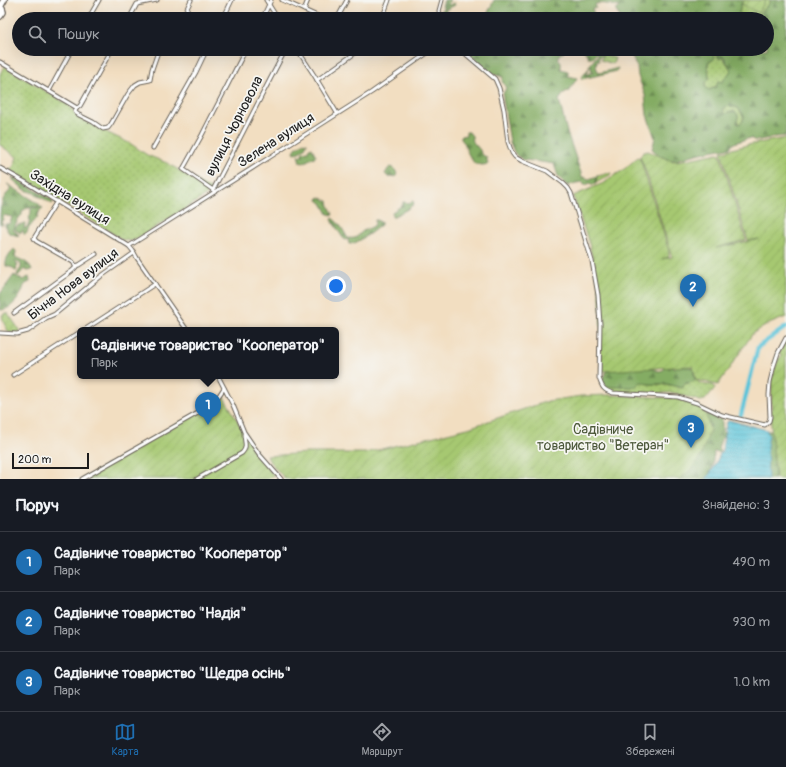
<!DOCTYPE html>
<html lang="uk">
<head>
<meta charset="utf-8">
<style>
	body { margin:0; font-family:Pangolin,sans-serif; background:#20242c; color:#f1f3f6 }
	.scale { position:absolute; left:12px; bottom:10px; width:77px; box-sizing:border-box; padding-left:4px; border:2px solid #1c1c1c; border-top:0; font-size:11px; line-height:14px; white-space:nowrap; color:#1c1c1c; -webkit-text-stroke:3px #f6f6f2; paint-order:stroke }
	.you { position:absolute; left:336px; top:286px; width:14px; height:14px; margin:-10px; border:3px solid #fff; border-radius:50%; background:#1a73e8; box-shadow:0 0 0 6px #1a73e833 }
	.badge { display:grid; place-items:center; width:26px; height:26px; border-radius:50%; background:#1f6fb2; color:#fff; font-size:13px; font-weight:700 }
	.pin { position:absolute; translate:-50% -33px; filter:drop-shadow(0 1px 2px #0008) }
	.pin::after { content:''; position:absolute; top:21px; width:14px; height:12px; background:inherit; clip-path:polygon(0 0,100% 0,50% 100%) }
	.popup { position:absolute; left:77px; top:327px; width:262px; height:52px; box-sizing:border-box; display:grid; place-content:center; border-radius:6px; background:#171b24; filter:drop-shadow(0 1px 3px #0005); font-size:13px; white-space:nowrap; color:#9ea1a6 }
	.popup b { font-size:15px; color:#f1f3f6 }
	.popup::after { content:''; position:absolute; left:50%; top:100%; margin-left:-8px; border:8px solid transparent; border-top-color:#171b24 }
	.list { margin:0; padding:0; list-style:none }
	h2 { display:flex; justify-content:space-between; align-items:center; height:52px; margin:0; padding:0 16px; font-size:17px }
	h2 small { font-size:13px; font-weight:400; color:#9ea1a6 }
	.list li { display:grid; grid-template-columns:26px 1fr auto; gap:12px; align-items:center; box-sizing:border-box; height:60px; padding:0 16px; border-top:1px solid #363941 }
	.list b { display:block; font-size:15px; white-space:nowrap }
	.list p { margin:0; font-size:13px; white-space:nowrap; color:#9ea1a6 }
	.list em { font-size:13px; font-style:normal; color:#9ea1a6 }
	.icon { flex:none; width:22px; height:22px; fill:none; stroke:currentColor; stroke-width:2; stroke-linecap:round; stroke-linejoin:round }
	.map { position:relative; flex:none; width:786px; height:479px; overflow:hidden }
	.search { position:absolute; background:#171b24; box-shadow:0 4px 16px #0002; left:12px; right:12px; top:12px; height:44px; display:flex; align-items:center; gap:10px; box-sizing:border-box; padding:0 14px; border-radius:22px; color:#9ea1a6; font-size:15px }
	.sheet { height:232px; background:#171b24 }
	nav { display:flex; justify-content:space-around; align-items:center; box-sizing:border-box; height:56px; border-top:1px solid #363941; background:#171b24; font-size:11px; color:#9ea1a6 }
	nav a { display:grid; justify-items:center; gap:2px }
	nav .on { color:#1f6fb2 }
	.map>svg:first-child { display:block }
</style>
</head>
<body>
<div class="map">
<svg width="786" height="479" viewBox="0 0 786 479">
	<defs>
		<pattern id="grass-dots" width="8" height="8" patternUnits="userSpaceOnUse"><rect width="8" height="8" fill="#a6c871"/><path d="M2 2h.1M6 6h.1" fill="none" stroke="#8eab61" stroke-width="1.8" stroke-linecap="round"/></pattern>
		<pattern id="forest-firs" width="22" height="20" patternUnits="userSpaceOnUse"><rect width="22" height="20" fill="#84ac63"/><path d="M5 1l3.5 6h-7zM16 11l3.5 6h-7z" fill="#6b8b51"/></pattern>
		<pattern id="garden-furrows" width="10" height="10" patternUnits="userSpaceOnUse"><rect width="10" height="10" fill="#a6c871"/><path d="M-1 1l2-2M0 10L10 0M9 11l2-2" fill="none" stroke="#8eab61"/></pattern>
		<pattern id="water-rules" width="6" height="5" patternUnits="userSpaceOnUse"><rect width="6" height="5" fill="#5cc4d9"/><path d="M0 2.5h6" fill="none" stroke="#4fa8ba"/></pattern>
	</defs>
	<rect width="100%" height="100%" fill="#f6f6f2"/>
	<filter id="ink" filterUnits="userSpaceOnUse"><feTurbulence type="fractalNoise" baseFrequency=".025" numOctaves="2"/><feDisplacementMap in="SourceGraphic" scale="8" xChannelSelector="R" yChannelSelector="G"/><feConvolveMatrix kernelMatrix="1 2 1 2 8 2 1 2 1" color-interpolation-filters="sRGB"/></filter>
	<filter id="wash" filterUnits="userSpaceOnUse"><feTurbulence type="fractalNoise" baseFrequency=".012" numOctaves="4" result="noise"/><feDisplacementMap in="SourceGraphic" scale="16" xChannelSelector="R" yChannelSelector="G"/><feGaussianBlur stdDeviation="0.9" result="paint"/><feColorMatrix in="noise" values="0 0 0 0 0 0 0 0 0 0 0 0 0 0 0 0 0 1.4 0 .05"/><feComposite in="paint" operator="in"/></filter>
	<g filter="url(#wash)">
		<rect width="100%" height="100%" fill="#f2dec1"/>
		<g fill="url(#grass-dots)" stroke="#617246">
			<path d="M 742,0 L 770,0 L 769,4 L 755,19 L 742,18 L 739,13 Z"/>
			<path d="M 714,52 L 716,52 L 718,57 L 723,57 L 731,70 C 727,79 718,86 709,90 L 705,87 L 706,82 L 709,79 L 708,61 Z"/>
			<path d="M 4,66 L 69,105 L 77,116 L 102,130 L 131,144 L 147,155 L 167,163 L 212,190 L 211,192 L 137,239 L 131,241 L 123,240 L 10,170 L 11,168 L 13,168 L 17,157 L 0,145 L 0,74 Z"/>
			<path d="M 731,106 L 738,108 L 744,117 L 743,121 L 739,124 L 737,121 L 738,116 L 725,114 L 723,116 L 723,115 L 724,107 Z"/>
			<path d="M 608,173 L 611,173 L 610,175 L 596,183 L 597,176 L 602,175 Z"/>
			<path d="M 695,380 C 701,384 705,385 713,385 L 715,388 L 705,400 L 700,401 L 675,393 L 610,392 L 604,388 L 601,381 L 641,382 C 653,387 667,382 681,388 C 686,381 690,384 695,380 Z"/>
		</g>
		<g fill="url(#forest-firs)" stroke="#506440" fill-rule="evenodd">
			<path d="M 444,0 L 450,0 L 448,4 L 450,5 L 453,3 L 454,3 L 455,5 L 447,9 L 445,9 L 449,19 L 443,19 L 440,11 L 442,9 L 444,9 L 442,6 Z"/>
			<path d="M 494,0 L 742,0 L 739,13 L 742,18 L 749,19 L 635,19 L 633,18 L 626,19 L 623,17 L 620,17 L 616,11 L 619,7 C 611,4 603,3 595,4 L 596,8 L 592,9 L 594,14 L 598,16 L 597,19 L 485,19 Z"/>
			<path d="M 770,0 L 786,0 L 786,136 L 775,137 L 755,141 L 751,138 L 747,139 L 734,143 L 730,148 C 717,149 705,152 693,155 C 686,157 678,160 671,160 C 664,159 658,154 652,149 L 655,138 L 647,115 L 645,95 L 638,76 L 637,67 L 635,64 L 633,58 L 629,49 L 767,49 L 767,19 L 755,19 L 769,4 ZM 714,52 L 716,52 L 719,59 L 724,57 L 731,70 L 730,72 L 722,82 L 718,81 L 716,87 L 709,90 L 705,87 L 706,82 L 709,79 L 708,62 L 713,60 L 714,56 L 713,54 ZM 731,106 L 738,108 L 744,117 L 743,121 L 739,124 L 737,123 C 737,120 738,118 738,116 C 736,108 726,113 723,115 L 724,107 Z"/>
			<path d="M 463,49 L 566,49 L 563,53 L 560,53 L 558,58 L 561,63 L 561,69 L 568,71 L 568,76 L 577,78 L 569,91 L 565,92 L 559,100 L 567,132 L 583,179 L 584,177 L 589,179 L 597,176 L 596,183 L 593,185 L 590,183 L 586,185 L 584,185 L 583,182 L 576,183 L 567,186 L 558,176 L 554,164 L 534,161 L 523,160 L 517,156 L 514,152 L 510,142 L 503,99 L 503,94 L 506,88 L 502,81 L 503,77 L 492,74 Z"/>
			<path d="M 577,49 L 600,49 L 592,58 L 589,58 L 584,50 Z"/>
			<path d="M 601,50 L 603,51 L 603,55 L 600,56 L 598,59 L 599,61 L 596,61 L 597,62 L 596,67 L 599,73 L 618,68 L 617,71 L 582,79 L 581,78 L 588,69 L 589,69 L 585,76 L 589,73 L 594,73 L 594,71 L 591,70 L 592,66 L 589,68 L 589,66 L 597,56 L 598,53 Z"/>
			<path d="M 466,132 L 469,132 L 472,136 L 473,142 L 480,150 L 481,154 L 486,157 L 488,164 L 483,165 L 475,164 C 471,159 465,150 465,144 L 461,139 L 461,136 L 466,135 Z"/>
			<path d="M 304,142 L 307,143 L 307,144 C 305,149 301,152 295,153 L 294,151 L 297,147 Z"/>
			<path d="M 309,148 L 312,148 L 316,156 L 303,163 L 300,162 L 298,155 L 301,156 L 303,152 L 308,151 Z"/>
			<path d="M 390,167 C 395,168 398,173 396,177 L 394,176 L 390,177 L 389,178 L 385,174 L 388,169 Z"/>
			<path d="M 13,177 L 51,199 L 52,200 L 53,203 L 52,204 L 41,197 L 37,196 L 34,193 L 28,191 L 22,188 L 17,183 L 13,180 Z"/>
			<path d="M 7,184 L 38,203 L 40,205 L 39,207 L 31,206 L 22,211 L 22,215 C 17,218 16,226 13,230 C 15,232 17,233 19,235 L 18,236 L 9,233 L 7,230 L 7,228 L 5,227 L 4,225 L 5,224 L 8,224 L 10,223 L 12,217 L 3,215 L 3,220 L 1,221 L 3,224 L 0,224 C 0,212 0,198 10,191 L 10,186 Z"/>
			<path d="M 319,197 L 328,201 C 328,206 332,210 333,215 L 328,214 L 322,203 L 318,200 Z"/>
			<path d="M 412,201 L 413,201 L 414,204 L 406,210 L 392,217 L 392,212 L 403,205 L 403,202 L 409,203 Z"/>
			<path d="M 32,207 L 35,208 L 42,207 L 43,208 L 40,210 L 37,218 L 28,229 L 27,233 L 25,235 L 24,234 L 23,230 L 21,233 L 15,230 L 15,228 L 18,225 L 20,225 L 24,223 L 25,223 L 24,229 L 27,227 L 30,221 C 28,216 31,216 31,212 C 31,210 31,209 31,208 Z"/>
			<path d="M 332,218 C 339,222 344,231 348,239 L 345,240 L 343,238 L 334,224 L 332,219 Z"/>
			<path d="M 375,220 L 378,220 L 379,222 L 381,222 L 381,225 C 374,230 357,245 349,244 L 348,240 L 349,238 C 358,240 358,233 365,230 C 371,227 376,227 375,220 Z"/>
			<path d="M 14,249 L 16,251 L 15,257 C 21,260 31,263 32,270 L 28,271 L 24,269 L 18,276 L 17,274 L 21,268 L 21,264 L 15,261 L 18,266 L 16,268 L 17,269 L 16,271 L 15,271 L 13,268 L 6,266 C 5,259 9,254 14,249 Z"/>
			<path d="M 14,275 L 23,280 L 29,277 L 30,282 C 24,284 24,286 22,292 C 17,301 10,310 0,310 L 0,294 Z"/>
			<path d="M 667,365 L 669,369 L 672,367 L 675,369 L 677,366 C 683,368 688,366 693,368 L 695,380 L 692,382 L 684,384 L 683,388 C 678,387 672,385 667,384 C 658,383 649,386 641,382 L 635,387 L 614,387 L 606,386 L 601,381 L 606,372 L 611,368 L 649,368 L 659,371 L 663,370 L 665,368 Z"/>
			<path d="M 708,413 L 711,413 L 716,415 L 715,417 L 718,420 L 720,418 L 722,418 L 722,431 L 724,433 L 724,436 L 721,439 L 718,448 L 720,451 L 719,453 L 716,451 L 713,453 L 714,454 L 713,458 L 713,464 L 708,479 L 675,479 L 705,420 Z"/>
			<path d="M 768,431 L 773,431 L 776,449 L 773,456 L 775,460 L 775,479 L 766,479 L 767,432 Z"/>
		</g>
		<g fill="url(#garden-furrows)" stroke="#617246">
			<path d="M 745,0 L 766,0 L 758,13 L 742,4 Z"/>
			<path d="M 786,138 L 786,317 L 769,324 L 753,333 L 718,385 L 696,380 L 693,366 L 602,371 L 601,360 L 600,297 L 597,275 L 596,275 L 589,243 L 573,196 L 606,182 L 608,179 L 622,171 L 638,157 L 640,158 L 669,251 L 669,257 L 662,259 L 672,257 L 647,175 L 640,156 L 644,152 L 648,151 L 672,161 L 684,160 L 718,153 L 720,154 L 746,240 L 716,248 L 759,239 L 748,241 L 721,152 L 747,145 Z"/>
			<path d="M 7,312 L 21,332 L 10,333 C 5,328 3,321 2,315 Z"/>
			<path d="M 786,340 L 786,479 L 776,479 L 771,425 L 772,378 L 778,359 L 782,356 L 779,353 Z"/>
			<path d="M 609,395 L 675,398 L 693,404 L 705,410 L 710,430 L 701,456 L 690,471 L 679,479 L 285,479 L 270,462 L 267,456 L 307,453 L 365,453 L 468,428 L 548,401 L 581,396 Z"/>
			<path d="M 224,397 L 256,453 L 274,475 L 268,479 L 83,479 Z"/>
		</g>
		<path fill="#a6c871" stroke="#617246" d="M 603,54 L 615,58 L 613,64 L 601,60 Z"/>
		<path fill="url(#water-rules)" stroke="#3c707a" d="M 729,420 L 767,430 L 769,436 L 767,446 L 768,479 L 706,479 L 713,469 L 722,450 L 725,429 L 727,422 Z"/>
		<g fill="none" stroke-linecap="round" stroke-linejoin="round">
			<path stroke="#5cc4d9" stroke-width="4.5" d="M 741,415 L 758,347 L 786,327"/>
		</g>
	</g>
	<g filter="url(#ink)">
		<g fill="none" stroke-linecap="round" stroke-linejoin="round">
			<g stroke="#676056" stroke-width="5">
				<g id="street">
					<path d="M 266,0 L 278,19"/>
					<path d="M 282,0 L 324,19"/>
					<path d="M 442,0 L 439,11 L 442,19"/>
					<path d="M 304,10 L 308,0"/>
					<path d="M 88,19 L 99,0"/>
					<path d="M 129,19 L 137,4 L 157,0"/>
					<path d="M 182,19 L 191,0"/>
					<path d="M 223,19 L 232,0"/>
					<path d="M 262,19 L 271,0"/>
					<path d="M 337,19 L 347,0"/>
					<path d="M 382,19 L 389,0"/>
					<path d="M 297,49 L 314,75 L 337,113"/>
					<path d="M 460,49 L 495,79 L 499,88 L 504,110 L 508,142 L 512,153 L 515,157 L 522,161 L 547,171 L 563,183 L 568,188 L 571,193 L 592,261 L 598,295 L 600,324 L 599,378 C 602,387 603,390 613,393 L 678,397 L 697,403 L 722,415 L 765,425 L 769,421 L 770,417 L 769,395 L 770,382 L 774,365 L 778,353 L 786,338"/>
					<path d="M 0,62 L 72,105 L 77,108 L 75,111 L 76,113 L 79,115 L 93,122 L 103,129 L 108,128 L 111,124 L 128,94 L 135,85 L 140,82 L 150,80 L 152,69 L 159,49"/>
					<path d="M 317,80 L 361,49"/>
					<path d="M 49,91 L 72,49"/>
					<path d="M 77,108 L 80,106 L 112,49"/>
					<path d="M 153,148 L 196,72 L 207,49"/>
					<path d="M 0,168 L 25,182 L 129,246 L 133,251 L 137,258 L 187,330"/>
					<path d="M 213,190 L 183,169 L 202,135 L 246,49"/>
					<path d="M 215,191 L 213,190 C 238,143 261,96 286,49"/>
					<path d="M 129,246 L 270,157 L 372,92 L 433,49"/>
					<path d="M 75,266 L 79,265 L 96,254"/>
					<path d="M 14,313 L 72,271 L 76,267 L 73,262 L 36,241 L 34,238 L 57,201"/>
					<path d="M 84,330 L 155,284"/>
					<path d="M 0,333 L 17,334 L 28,331 L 46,318 L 55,314 L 66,305 L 100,277 L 134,253"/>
					<path d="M 13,375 L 80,332"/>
					<path d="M 218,376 L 233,405 L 244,432 L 259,454 L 281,479"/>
					<path d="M 82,479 L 212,405 L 216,400 L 224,388"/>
					<path d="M 197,479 L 242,453 C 248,447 244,441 244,434"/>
				</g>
			</g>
			<g stroke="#676056" stroke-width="8">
				<path id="highway" d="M 0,16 L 3,12 L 2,9 L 0,7 L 4,0"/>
			</g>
			<use href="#street" stroke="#fff" stroke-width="3"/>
			<use href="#highway" stroke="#fff" stroke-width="5.5"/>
		</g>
	</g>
	<g text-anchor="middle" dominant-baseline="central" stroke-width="3.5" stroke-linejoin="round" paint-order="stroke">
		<g font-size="14" fill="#1c1c1c" stroke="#f6f6f2">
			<text transform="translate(234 126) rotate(-63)">вулиця Чорновола</text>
			<text transform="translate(276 140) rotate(-33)">Зелена вулиця</text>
			<text transform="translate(70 197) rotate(32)">Західна вулиця</text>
			<text transform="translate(73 284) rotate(-37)">Бічна Нова вулиця</text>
		</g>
		<g font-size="14" fill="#4c583a" stroke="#f6f6f2">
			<text x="603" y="429">Садівниче<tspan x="603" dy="16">товариство "Ветеран"</tspan></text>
		</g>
	</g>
</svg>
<div class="scale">200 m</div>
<div class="you"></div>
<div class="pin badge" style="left:208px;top:425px">1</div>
<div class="popup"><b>Садівниче товариство &quot;Кооператор&quot;</b>Парк</div>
<div class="pin badge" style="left:693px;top:307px">2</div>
<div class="pin badge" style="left:691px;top:448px">3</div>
<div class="search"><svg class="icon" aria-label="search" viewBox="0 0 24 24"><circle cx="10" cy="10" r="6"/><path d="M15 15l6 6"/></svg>Пошук</div>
</div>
<section class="sheet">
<h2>Поруч<small>Знайдено: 3</small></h2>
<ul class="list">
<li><span class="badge">1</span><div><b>Садівниче товариство &quot;Кооператор&quot;</b><p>Парк</p></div><em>490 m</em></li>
<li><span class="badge">2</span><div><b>Садівниче товариство &quot;Надія&quot;</b><p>Парк</p></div><em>930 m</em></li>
<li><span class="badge">3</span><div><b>Садівниче товариство &quot;Щедра осінь&quot;</b><p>Парк</p></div><em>1.0 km</em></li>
</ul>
</section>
<nav>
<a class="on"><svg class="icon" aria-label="map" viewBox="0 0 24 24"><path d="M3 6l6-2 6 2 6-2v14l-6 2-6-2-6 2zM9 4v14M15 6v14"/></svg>Карта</a>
<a><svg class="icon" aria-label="directions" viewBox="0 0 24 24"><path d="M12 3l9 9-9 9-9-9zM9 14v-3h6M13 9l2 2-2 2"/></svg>Маршрут</a>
<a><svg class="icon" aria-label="saved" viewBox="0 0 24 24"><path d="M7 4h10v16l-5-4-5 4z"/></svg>Збережені</a>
</nav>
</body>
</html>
